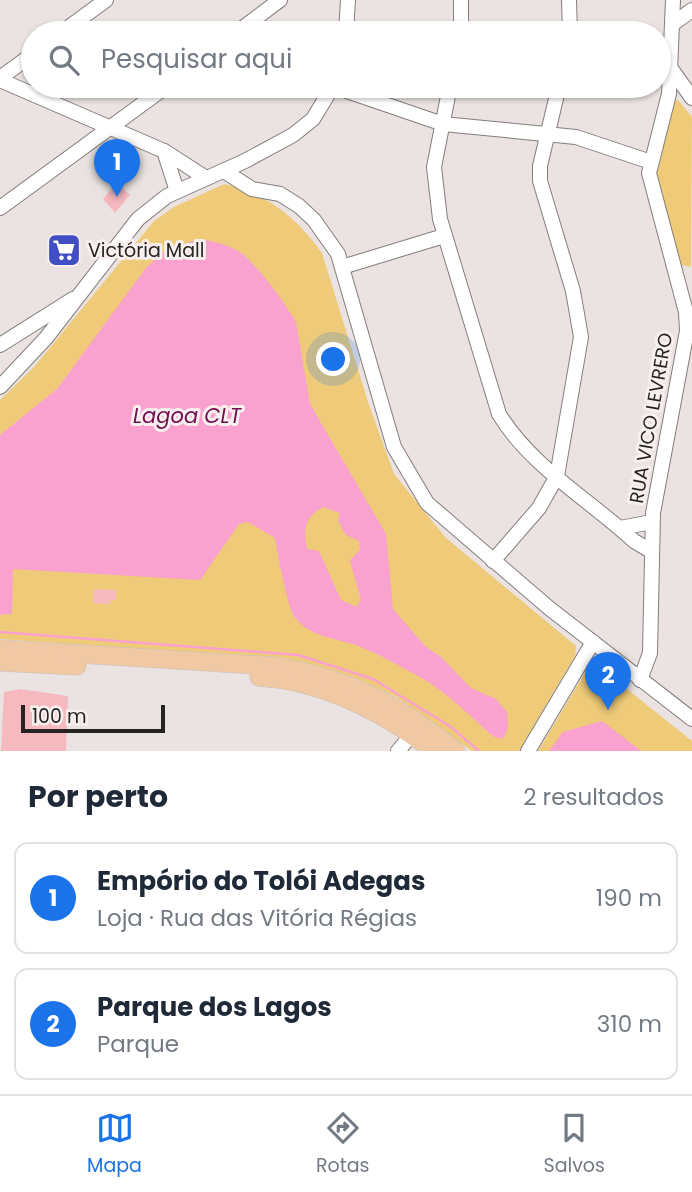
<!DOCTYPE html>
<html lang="pt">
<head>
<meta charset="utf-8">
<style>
	body { margin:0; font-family:Poppins,sans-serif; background:#f6f6f7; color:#1f2937 }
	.scale { position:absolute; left:21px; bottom:18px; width:144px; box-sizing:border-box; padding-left:7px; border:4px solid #262423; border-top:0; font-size:19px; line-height:24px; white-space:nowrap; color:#262423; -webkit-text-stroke:5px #f7f0ee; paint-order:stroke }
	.you { position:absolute; left:334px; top:360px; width:24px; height:24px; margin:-18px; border:5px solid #fff; border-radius:50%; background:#1a73e8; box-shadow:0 0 0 10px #1a73e833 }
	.badge { display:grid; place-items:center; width:46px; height:46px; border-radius:50%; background:#1a73e8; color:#fff; font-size:23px; font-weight:700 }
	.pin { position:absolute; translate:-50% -58px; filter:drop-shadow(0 2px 4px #0008) }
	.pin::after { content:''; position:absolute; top:37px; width:24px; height:21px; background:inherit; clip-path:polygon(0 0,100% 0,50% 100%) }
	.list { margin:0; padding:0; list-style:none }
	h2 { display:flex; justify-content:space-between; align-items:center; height:91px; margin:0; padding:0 28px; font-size:30px }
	h2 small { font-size:23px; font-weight:400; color:#747a83 }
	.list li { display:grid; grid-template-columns:46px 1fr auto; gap:21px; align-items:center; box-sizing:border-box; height:112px; margin:0 14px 14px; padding:0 14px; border:2px solid #e0e1e3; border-radius:14px }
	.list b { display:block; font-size:26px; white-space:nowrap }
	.list p { margin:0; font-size:23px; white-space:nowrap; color:#747a83 }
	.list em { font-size:23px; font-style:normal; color:#747a83 }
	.icon { flex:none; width:38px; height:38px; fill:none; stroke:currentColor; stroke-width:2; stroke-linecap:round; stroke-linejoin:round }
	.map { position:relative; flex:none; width:692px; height:751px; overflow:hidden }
	.search { position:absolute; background:#fff; box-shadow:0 2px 5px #0004; left:21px; right:21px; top:21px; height:77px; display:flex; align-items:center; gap:18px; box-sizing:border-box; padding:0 24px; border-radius:38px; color:#747a83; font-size:26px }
	.sheet { height:343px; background:#fff }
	nav { display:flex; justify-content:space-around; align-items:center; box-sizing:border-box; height:98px; border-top:2px solid #e0e1e3; background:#fff; font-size:19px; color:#747a83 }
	nav a { display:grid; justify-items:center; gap:4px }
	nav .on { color:#1a73e8 }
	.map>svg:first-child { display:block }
</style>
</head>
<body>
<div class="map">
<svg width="692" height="751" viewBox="0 0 692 751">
	<rect width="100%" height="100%" fill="#eae3e1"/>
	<g fill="#efcb79">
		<path d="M 678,100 L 692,117 L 691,267 L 678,264 L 652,176 L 673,101 Z"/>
		<path d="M 224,184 C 265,191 299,220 322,253 L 369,405 L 394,474 L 446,538 L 576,646 L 575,656 L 519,751 L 472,751 L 396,697 L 353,677 L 297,661 L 0,639 L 0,400 L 34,367 L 154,221 L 174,207 Z"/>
		<path d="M 592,661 L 692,741 L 692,751 L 538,751 Z"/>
	</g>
	<g fill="#f9a1cf" fill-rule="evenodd">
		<path d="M 202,239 C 216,242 233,246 244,255 C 263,273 283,300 296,322 L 310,404 L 386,534 L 393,609 L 425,646 L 441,657 L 471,688 L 496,699 L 507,712 L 508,728 L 503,739 L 494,737 C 471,717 446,691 418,676 C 400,666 380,655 361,647 C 337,637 310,639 294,616 C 288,609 277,551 275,538 L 248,522 L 239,524 L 200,580 L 13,569 L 12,614 L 0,615 L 0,435 L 57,389 L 146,268 L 168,248 ZM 323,507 L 340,513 L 338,521 L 346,535 L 359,541 L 360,549 L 350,561 L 361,600 L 356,607 L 341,600 L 319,551 L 307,549 C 303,529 304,518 323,507 Z"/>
		<path d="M 602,721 L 641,751 L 549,751 L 563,732 Z"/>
	</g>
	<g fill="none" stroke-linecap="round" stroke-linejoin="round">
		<path stroke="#f9a1cf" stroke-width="2.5" d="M 0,632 L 298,655 L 373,679 L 451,727 L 479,751"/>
	</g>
	<g fill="#f6b9bf">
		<path d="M 116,183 L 130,195 L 115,213 L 103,199 Z"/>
		<path d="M 94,589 L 116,590 L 116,600 L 110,600 L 110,604 L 93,603 Z"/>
		<path d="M 20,689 L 68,696 L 66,751 L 1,751 L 4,692 Z"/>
	</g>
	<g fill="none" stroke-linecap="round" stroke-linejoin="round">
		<g stroke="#837d7b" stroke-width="16">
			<g id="minor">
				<path d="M 569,0 L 570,33"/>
				<path d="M 674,23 L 692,10"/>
				<path d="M 61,33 L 106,0"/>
				<path d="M 236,33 L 280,0"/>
				<path d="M 346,33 L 348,0"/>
				<path d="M 461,33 L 461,0"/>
				<path d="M 672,70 L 692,98"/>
				<path d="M 0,78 L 33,54"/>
				<path d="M 0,80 L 164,151 L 206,178"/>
				<path d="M 332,86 L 443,124 L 576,137 L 651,162"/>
				<path d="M 450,86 L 434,167 L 440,219 L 499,414 C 530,466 590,500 634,541 L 651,551"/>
				<path d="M 164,151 L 177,191"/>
				<path d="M 224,171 L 252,189 L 280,194 L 299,206 L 314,220 L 338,254 L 394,447 L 427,503 L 549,608 L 692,719"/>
				<path d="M 0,208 L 167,86"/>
				<path d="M 342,267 L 444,236"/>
				<path d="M 0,345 L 73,299"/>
				<path d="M 0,387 L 46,338 L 138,219 L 167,196 L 245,161 L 293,135 L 313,119 L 333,86"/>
				<path d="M 620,528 L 652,522"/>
				<path d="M 493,561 L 539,508 L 557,476 L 581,337 L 573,291 L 540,181 L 540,166 L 559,86"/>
				<path d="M 640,680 L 650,653 L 653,513 L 687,331 L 686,312 L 649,173 L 669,94 L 673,0"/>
				<path d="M 398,751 L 417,728"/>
				<path d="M 528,751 L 593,642"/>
			</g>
		</g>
		<g stroke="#c2c2c1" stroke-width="19">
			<g id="major">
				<path d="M 0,649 L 273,666 C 349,678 396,703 456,751"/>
				<path d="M 0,662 L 77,666"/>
				<path d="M 259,677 C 324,681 383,712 434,751"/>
			</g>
		</g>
		<use href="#minor" stroke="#fff" stroke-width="14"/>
		<use href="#major" stroke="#f0c8a4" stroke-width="18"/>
	</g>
	<defs>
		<g id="supermarket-square" transform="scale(1.75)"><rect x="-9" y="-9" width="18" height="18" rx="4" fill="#424ec3" stroke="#f7f0ee"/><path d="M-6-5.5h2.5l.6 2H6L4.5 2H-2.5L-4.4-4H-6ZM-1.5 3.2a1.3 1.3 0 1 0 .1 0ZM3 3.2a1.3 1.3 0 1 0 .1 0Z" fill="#fff"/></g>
	</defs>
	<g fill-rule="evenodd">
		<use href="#supermarket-square" x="64" y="250"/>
	</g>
	<g text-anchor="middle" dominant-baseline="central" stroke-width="6" stroke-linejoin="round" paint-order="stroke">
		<g font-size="19" fill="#262423" stroke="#f7f0ee" text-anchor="start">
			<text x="88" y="250">Victória Mall</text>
		</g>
		<g font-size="19" fill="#262423" stroke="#f7f0ee">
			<text transform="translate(651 418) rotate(-80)">RUA VICO LEVRERO</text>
		</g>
		<g font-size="21" font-style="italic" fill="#740d50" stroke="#f7f0ee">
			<text x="187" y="415">Lagoa CLT</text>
		</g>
	</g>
</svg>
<div class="scale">100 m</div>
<div class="you"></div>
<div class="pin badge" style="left:117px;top:197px">1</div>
<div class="pin badge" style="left:608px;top:710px">2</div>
<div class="search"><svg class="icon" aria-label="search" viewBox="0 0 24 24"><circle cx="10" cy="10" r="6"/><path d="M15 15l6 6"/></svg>Pesquisar aqui</div>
</div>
<section class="sheet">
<h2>Por perto<small>2 resultados</small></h2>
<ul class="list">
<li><span class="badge">1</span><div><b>Empório do Tolói Adegas</b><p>Loja · Rua das Vitória Régias</p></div><em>190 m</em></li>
<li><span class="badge">2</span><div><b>Parque dos Lagos</b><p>Parque</p></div><em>310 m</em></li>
</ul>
</section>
<nav>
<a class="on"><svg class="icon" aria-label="map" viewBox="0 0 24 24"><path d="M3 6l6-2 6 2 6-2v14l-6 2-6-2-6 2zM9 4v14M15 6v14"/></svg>Mapa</a>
<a><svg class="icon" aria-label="directions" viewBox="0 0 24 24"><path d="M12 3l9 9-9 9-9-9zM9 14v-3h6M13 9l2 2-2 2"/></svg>Rotas</a>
<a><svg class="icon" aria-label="saved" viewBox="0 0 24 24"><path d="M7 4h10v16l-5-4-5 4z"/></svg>Salvos</a>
</nav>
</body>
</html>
